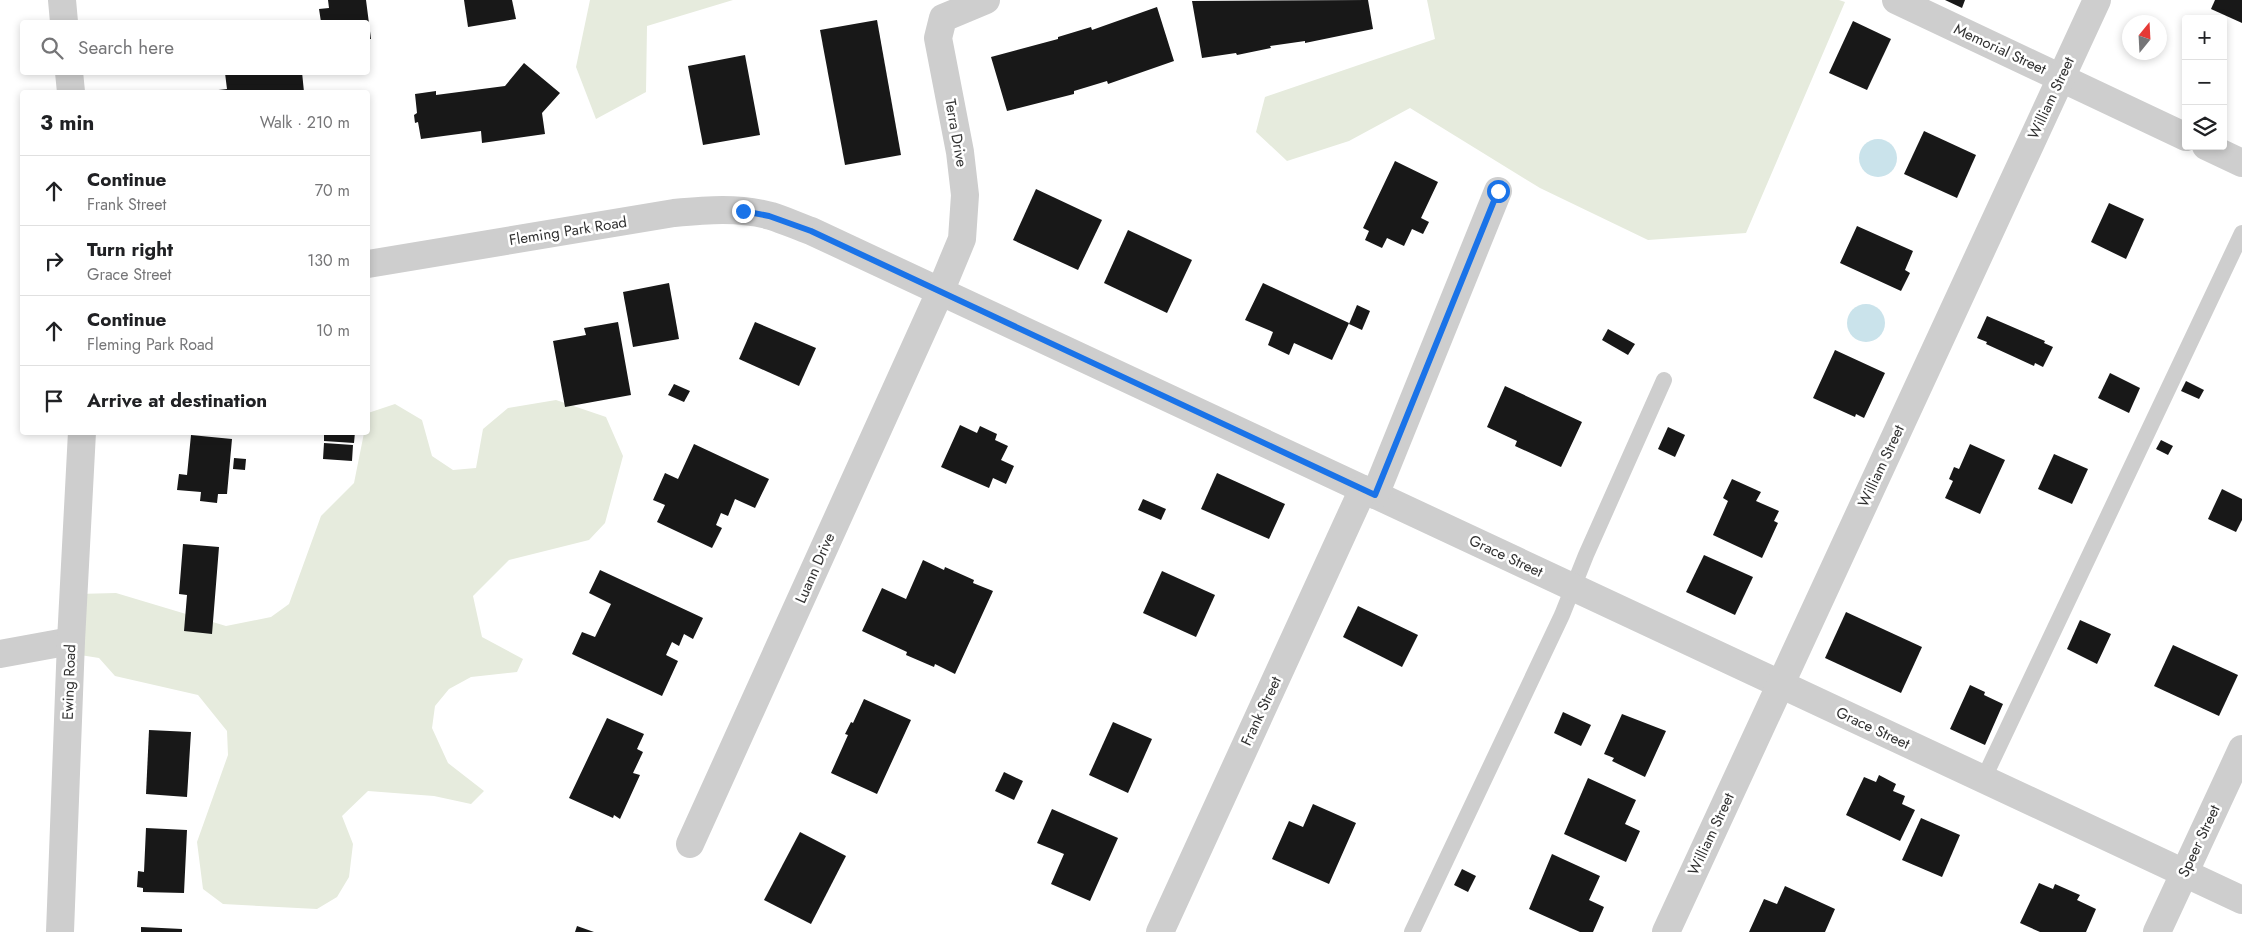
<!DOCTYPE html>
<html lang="en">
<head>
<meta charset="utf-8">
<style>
	body { margin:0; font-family:Jost,sans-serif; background:#f6f6f6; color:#202124 }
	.controls { position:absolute; right:15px; top:15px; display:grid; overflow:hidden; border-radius:5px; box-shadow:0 2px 8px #0003 }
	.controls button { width:45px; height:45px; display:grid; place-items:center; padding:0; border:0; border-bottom:1px solid #e0e0e0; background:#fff; color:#202124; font:25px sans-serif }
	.compass { position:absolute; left:2122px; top:15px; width:45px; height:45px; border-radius:50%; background:#fff; box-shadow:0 2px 8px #0003; rotate:18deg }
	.stop { position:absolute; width:15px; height:15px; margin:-11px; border:4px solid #1a73e8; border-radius:50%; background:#fff }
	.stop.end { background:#1a73e8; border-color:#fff; box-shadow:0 1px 5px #0008 }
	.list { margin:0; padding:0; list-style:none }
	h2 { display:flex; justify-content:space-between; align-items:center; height:65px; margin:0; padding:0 20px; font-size:21px }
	h2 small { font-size:16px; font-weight:400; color:#757577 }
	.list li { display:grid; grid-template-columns:32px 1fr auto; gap:15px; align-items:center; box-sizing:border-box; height:70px; padding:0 20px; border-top:1px solid #e0e0e0 }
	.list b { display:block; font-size:19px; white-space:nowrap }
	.list p { margin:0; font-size:16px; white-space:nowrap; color:#757577 }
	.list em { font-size:16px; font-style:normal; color:#757577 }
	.icon { flex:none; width:28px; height:28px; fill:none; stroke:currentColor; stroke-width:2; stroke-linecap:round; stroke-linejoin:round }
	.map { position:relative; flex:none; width:2242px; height:932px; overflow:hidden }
	.search { position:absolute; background:#fff; box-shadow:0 2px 8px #0003; left:20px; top:20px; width:350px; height:55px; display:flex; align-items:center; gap:12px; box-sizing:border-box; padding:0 18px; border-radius:5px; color:#757577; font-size:19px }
	.panel { position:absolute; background:#fff; box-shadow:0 2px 8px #0003; left:20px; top:90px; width:350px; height:345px; border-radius:5px }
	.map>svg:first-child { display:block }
</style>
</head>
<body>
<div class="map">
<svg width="2242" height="932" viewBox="0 0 2242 932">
	<rect width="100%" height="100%" fill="#fff"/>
	<g fill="#e6ebdd">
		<path d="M 590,0 L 733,0 L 647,26 L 646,92 L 596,119 L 576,67 Z"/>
		<path d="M 1427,0 L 1839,0 L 1845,2 L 1746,233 L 1648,240 L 1540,188 L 1410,108 L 1349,141 L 1287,161 L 1256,132 L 1265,97 L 1435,39 Z"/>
		<path d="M 556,400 L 606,417 L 623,456 L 605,523 L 589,540 L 509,560 L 473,596 L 482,637 L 523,659 L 517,672 L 471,677 L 449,689 L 435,706 L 432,728 L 448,763 L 484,791 L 471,804 L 434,796 L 368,791 L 342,816 L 353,844 L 349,877 L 337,897 L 317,909 L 223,904 L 203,889 L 197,842 L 228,755 L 227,731 L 198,695 L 115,676 L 99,658 L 74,654 L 77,594 L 116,593 L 226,626 L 271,617 L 289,604 L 321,516 L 354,483 L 364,433 L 368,432 L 368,413 L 395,404 L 422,420 L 432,456 L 453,470 L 476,468 L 483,429 L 508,408 Z"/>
	</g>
	<g fill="#cae3eb">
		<circle cx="1878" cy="158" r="19"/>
		<circle cx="1866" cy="323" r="19"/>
	</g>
	<g fill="#181818">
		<path d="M 328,0 L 366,0 L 371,39 L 368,39 L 368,22 L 321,22 L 319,9 L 329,8 Z"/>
		<path d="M 464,0 L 512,0 L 516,19 L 468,27 Z"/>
		<path d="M 1368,0 L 1373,29 L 1305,43 L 1305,41 L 1270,46 L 1271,48 L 1237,55 L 1236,53 L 1202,58 L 1192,1 Z"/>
		<path d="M 1945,0 L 1965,0 L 1962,8 Z"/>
		<path d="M 2215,0 L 2242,0 L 2242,23 L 2211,9 Z"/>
		<path d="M 1157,7 L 1174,61 L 1108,84 L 1107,81 L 1074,91 L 1074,94 L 1007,111 L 991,57 L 1058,39 L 1058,37 L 1091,27 L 1092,30 Z"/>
		<path d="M 877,20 L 901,155 L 845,165 L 820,30 Z"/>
		<path d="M 1853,21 L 1891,39 L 1867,90 L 1829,73 Z"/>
		<path d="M 745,55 L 760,135 L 703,145 L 688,66 Z"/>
		<path d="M 524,63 L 560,93 L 542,113 L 545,134 L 482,143 L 481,131 L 421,139 L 418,122 L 415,123 L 414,115 L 417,113 L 415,94 L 436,91 L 436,95 L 505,86 Z"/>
		<path d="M 302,72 L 304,92 L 210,92 L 210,91 L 227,89 L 225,73 Z"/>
		<path d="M 1924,131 L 1976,155 L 1957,198 L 1904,174 Z"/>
		<path d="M 1395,161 L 1438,182 L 1421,218 L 1429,222 L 1423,234 L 1412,229 L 1404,246 L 1387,238 L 1382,248 L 1365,240 L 1369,231 L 1363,228 Z"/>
		<path d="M 1036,189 L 1102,220 L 1078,270 L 1013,240 Z"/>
		<path d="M 2109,203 L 2144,219 L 2126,259 L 2091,242 Z"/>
		<path d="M 1857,226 L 1913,251 L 1905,270 L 1910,273 L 1901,291 L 1840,263 Z"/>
		<path d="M 1128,230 L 1192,260 L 1167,313 L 1104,283 Z"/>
		<path d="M 669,283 L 679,339 L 633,347 L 623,292 Z"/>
		<path d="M 1263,283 L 1349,323 L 1332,360 L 1294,343 L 1289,355 L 1268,345 L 1273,332 L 1245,320 Z"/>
		<path d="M 1357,305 L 1370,311 L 1362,330 L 1349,324 Z"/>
		<path d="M 1987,316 L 2045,341 L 2044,343 L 2053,347 L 2043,367 L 2035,363 L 2034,366 L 1986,344 L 1987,342 L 1977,338 Z"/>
		<path d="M 618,322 L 631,395 L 565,407 L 553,341 L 586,335 L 584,328 Z"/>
		<path d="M 755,322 L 816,348 L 799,386 L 739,359 Z"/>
		<path d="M 1608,329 L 1635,344 L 1628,355 L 1602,340 Z"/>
		<path d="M 1835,350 L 1885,373 L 1864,418 L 1856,414 L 1855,417 L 1813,398 Z"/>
		<path d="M 2110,373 L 2140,388 L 2129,413 L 2098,398 Z"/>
		<path d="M 2186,381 L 2204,390 L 2199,399 L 2181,391 Z"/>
		<path d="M 674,384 L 690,391 L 684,402 L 668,395 Z"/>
		<path d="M 1505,386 L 1582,422 L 1561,467 L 1515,446 L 1517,441 L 1487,427 Z"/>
		<path d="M 960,425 L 977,433 L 980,426 L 997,434 L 995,440 L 1008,446 L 1001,460 L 1014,466 L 1006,484 L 993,478 L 989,488 L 941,467 Z"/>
		<path d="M 1668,427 L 1685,435 L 1675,457 L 1658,449 Z"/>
		<path d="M 324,432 L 355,432 L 354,443 L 324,441 Z"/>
		<path d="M 191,435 L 232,439 L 227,494 L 218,494 L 217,503 L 200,501 L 201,492 L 177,490 L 179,474 L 187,475 Z"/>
		<path d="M 2161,440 L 2173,446 L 2168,455 L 2156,449 Z"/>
		<path d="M 324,443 L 353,445 L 352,461 L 323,459 Z"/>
		<path d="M 694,444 L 769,479 L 755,508 L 735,499 L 728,516 L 721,513 L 716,525 L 722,528 L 712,548 L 657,522 L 665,505 L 653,500 L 665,473 L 678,479 Z"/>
		<path d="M 1970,444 L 2005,460 L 1980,514 L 1945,498 L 1953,481 L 1949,479 L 1954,467 L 1959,469 Z"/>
		<path d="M 2054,454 L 2088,469 L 2072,504 L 2038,489 Z"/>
		<path d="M 234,458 L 246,459 L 245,470 L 233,469 Z"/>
		<path d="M 1217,473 L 1285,504 L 1269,539 L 1201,509 Z"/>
		<path d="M 1732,479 L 1761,492 L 1756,501 L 1779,511 L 1774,521 L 1778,523 L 1762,558 L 1713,535 L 1728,501 L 1723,498 Z"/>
		<path d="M 2222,489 L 2242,499 L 2242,520 L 2236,532 L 2208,519 Z"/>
		<path d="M 1143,499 L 1166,509 L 1161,520 L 1138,510 Z"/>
		<path d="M 183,544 L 219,547 L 212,634 L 184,631 L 187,595 L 179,594 Z"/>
		<path d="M 1704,555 L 1753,577 L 1735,615 L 1686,592 Z"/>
		<path d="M 923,560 L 944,570 L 945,567 L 974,580 L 973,583 L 993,591 L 955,674 L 935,664 L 934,667 L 906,655 L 907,652 L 862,631 L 882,588 L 906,599 Z"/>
		<path d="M 600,570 L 703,618 L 693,639 L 684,634 L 679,646 L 672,642 L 666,655 L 678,661 L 662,696 L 572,654 L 582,632 L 595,637 L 611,604 L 589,593 Z"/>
		<path d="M 1162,571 L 1215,595 L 1196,637 L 1143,613 Z"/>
		<path d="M 1358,606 L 1418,635 L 1402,667 L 1343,637 Z"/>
		<path d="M 1846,612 L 1922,647 L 1901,693 L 1825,658 Z"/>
		<path d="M 2080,620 L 2111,634 L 2097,664 L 2067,649 Z"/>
		<path d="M 2173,645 L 2238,675 L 2219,716 L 2154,686 Z"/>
		<path d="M 1970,685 L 1985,692 L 1984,695 L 2003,704 L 1985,745 L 1950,729 Z"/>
		<path d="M 864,699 L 911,720 L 877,794 L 831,773 L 848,735 L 845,734 L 851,722 L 853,723 Z"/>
		<path d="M 1563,712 L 1591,725 L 1581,746 L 1554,733 Z"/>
		<path d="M 1622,714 L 1666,731 L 1645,777 L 1612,761 L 1614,758 L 1604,754 Z"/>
		<path d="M 607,718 L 644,734 L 637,749 L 643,752 L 633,773 L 640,775 L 620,819 L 614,815 L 613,818 L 569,798 Z"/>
		<path d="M 1113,722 L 1152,739 L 1128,793 L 1089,775 Z"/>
		<path d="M 149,730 L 191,732 L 187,797 L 146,794 Z"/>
		<path d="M 1004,772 L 1023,781 L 1014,800 L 995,791 Z"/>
		<path d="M 1879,775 L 1896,784 L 1893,791 L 1905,796 L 1902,804 L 1915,810 L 1900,841 L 1846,815 L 1864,777 L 1876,782 Z"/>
		<path d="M 1588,778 L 1636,800 L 1625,824 L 1640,831 L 1626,862 L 1564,834 Z"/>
		<path d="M 1313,804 L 1356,823 L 1329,884 L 1272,859 L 1289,821 L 1303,827 Z"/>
		<path d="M 1052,809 L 1118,838 L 1090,901 L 1051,884 L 1064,854 L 1037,843 Z"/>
		<path d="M 1921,818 L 1960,835 L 1942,877 L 1902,860 Z"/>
		<path d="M 146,828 L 187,830 L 184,893 L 143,892 L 143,888 L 137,887 L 138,871 L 144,872 Z"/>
		<path d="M 800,832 L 846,856 L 811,924 L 764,900 Z"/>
		<path d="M 1552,854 L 1600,876 L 1589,900 L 1604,907 L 1593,932 L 1580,932 L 1529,909 Z"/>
		<path d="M 1462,869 L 1476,876 L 1468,892 L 1454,885 Z"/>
		<path d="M 2039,883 L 2053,889 L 2055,884 L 2080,895 L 2077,900 L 2096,909 L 2086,932 L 2040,932 L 2020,923 Z"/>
		<path d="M 1785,886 L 1835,909 L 1825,932 L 1749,932 L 1764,899 L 1777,904 Z"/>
		<path d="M 577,926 L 594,932 L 575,932 Z"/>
		<path d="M 141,927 L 182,929 L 182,932 L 141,932 Z"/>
	</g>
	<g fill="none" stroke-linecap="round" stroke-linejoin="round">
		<g stroke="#cecece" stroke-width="16">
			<path d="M 1983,780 L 2242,233"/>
			<path d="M 1412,932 L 1562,615 L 1586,555 L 1664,380"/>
		</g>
		<g stroke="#cecece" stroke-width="28">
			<path d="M 62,0 L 64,22"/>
			<path d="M 1896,0 L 2186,137"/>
			<path d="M 69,72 L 71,92"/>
			<path d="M 2206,146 L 2242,163"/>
			<path d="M 368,264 L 674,213 C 706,210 739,207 771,216 C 784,220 797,226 811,231 L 2242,900"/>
			<path d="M 1375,495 L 1498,191"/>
			<path d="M 0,654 L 71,641"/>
			<path d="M 690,844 L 940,292 L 962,239 L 965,195 L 960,152 L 938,38 L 943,18 L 986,0"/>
			<path d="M 60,932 L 71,641 L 82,432"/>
			<path d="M 1160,932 L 1363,489"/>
			<path d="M 1666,932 L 2097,0"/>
			<path d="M 2157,932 L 2242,749"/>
		</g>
	</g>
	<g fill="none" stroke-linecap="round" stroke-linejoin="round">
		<path stroke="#1a73e8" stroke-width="6" d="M 743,211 L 769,216 L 811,231 L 1375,495 L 1498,191"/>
	</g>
	<g text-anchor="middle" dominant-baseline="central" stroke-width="5" stroke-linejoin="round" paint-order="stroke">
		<g font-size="15" fill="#313131" stroke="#fff">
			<text transform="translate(2000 49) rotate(25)">Memorial Street</text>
			<text transform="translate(2051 98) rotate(-65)">William Street</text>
			<text transform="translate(956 133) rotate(80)">Terra Drive</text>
			<text transform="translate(568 231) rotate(-9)">Fleming Park Road</text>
			<text transform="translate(1881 466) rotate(-65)">William Street</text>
			<text transform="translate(1506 556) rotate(25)">Grace Street</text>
			<text transform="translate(815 568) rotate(-66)">Luann Drive</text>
			<text transform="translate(69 682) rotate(-88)">Ewing Road</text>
			<text transform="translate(1261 711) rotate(-65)">Frank Street</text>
			<text transform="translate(1873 728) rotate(25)">Grace Street</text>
			<text transform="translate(1711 834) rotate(-65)">William Street</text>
			<text transform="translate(2199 841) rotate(-65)">Speer Street</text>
		</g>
	</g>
</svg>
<div class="controls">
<button>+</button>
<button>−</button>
<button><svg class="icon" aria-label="layers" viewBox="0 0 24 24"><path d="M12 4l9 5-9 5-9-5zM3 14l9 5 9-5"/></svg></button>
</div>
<svg class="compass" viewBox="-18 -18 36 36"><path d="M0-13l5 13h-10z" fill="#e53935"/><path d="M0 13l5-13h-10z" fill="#757577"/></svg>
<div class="stop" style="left:1498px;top:191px"></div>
<div class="stop end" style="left:743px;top:211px"></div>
<div class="search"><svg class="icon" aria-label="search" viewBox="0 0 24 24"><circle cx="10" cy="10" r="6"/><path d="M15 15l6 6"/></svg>Search here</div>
<section class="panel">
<h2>3 min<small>Walk · 210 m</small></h2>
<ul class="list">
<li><svg class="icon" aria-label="ahead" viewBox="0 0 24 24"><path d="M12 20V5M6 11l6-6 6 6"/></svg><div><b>Continue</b><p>Frank Street</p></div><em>70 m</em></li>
<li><svg class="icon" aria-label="right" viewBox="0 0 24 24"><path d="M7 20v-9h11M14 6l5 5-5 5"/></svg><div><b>Turn right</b><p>Grace Street</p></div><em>130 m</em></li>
<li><svg class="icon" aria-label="ahead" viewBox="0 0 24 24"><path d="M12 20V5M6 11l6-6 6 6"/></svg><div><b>Continue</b><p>Fleming Park Road</p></div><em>10 m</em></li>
<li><svg class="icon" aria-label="arrive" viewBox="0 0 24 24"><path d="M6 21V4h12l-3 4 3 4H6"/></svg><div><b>Arrive at destination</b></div></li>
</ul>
</section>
</div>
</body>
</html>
